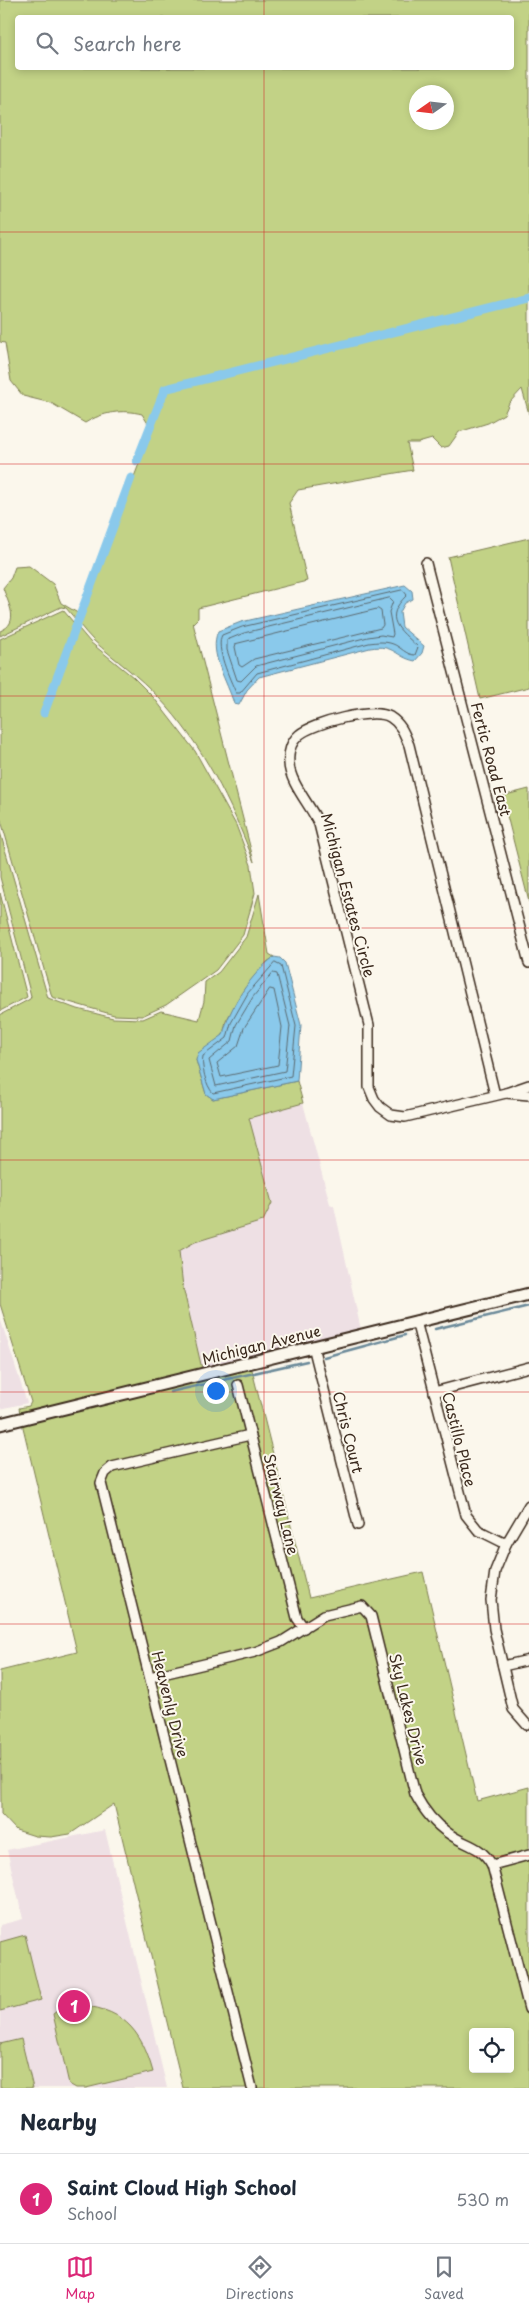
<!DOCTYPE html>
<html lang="en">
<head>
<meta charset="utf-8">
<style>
	body { margin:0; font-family:"Playpen Sans",sans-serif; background:#f2f2f3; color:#1f2937 }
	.controls { position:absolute; right:15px; bottom:15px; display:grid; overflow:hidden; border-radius:5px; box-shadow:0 2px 8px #0003 }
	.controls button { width:45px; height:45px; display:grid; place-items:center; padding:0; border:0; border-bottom:1px solid #e0e1e3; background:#fff; color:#1f2937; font:25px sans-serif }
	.compass { position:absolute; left:409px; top:85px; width:45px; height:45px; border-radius:50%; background:#fff; box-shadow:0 2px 8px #0003; rotate:256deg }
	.you { position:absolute; left:215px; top:1390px; width:18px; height:18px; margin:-12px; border:4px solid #fff; border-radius:50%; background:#1a73e8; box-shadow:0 0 0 8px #1a73e833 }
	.badge { display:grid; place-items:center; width:32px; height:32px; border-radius:50%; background:#db2777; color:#fff; font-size:16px; font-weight:700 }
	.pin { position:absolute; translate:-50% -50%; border:2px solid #fff; box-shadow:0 1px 5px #0006 }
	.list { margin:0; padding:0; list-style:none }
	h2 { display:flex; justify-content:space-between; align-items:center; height:65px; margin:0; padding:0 20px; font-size:21px }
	h2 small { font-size:16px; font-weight:400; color:#747a83 }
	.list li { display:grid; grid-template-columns:32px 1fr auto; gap:15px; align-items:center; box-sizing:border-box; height:90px; padding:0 20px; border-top:1px solid #e0e1e3 }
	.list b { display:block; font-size:19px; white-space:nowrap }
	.list p { margin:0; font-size:16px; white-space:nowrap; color:#747a83 }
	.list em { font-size:16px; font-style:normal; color:#747a83 }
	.icon { flex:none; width:28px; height:28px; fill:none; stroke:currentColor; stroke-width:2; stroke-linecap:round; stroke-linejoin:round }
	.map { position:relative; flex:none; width:529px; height:2088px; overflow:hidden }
	.search { position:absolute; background:#fff; box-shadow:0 2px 8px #0003; left:15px; right:15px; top:15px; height:55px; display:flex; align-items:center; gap:12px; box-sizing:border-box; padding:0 18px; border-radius:5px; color:#747a83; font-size:19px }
	.sheet { height:155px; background:#fff }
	nav { display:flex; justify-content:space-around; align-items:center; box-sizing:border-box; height:70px; border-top:1px solid #e0e1e3; background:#fff; font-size:14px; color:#747a83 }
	nav a { display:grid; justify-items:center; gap:2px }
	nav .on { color:#db2777 }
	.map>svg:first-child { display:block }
</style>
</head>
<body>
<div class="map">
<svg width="529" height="2088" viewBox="0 0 529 2088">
	<rect width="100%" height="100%" fill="#fbf7ec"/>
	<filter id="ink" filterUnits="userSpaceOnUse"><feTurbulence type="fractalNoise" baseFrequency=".02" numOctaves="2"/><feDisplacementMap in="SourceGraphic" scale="10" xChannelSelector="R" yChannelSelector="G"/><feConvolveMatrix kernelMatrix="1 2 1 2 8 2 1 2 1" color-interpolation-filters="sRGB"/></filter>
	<g filter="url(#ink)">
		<g fill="#eee0e4">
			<path d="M 303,1103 L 330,1204 L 334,1206 L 361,1330 L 202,1369 L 183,1287 L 179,1251 L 195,1242 L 263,1221 L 272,1203 L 248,1118 Z"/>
			<path d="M 0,1318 L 27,1403 L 0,1409 Z"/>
			<path d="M 105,1830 L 167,2088 L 0,2088 L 0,1925 L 23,1919 L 7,1850 Z"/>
		</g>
		<g fill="#c2d286" stroke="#7e7e52" fill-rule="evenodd">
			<path d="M 0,0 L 529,0 L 529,414 L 522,389 L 509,403 L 504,414 L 488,423 L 459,432 L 449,446 L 441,448 L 432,439 L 418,443 L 407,443 L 413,470 L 298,490 L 289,503 L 307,581 L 198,608 L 198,618 L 193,623 L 254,862 C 231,803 203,744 159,698 C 139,676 115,660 93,640 C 83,630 75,618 66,608 L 61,607 L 0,636 L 0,631 C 21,623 8,603 3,588 L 11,578 L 15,567 L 29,566 L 53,584 L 61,603 L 81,615 L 152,430 L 142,414 C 122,409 103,412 85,423 L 51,403 L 23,396 L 11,381 L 5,343 L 0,342 ZM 18,18 L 512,18 L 512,68 L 18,68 ZM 416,92 L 446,92 L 446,122 L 416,122 Z"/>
			<path d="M 529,538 L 529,687 L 480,699 L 448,557 Z"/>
			<path d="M 63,610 L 90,642 L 133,677 L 154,698 L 195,751 L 236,825 L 251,865 L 255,893 L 243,935 L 216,970 L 166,1005 L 142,1016 L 114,1015 L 52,997 L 0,817 L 0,639 Z"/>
			<path d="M 529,789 L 529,902 L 502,796 Z"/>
			<path d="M 0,832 L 48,998 L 74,1008 L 113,1018 L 143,1019 L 161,1011 L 199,1020 L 204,1001 L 205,982 L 219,972 L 246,937 L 259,894 L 269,954 L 274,957 L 267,962 L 244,990 L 226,1021 L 223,1035 L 196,1060 L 206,1094 L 213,1099 L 297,1081 L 303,1103 L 249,1118 L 272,1203 L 263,1221 L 195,1242 L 179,1251 L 183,1287 L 202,1369 L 20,1413 L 19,1408 L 29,1406 L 31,1402 L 0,1304 L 0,1015 L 30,999 L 31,996 L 0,877 Z"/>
			<path d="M 0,893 L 27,997 L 0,1011 Z"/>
			<path d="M 251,1366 L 309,1598 L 423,1572 L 477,1801 L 529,1787 L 529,2088 L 183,2088 L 114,1804 L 70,1834 L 51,1837 L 35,1836 L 16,1830 L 1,1814 L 0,1671 L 77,1652 L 22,1423 ZM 473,2032 L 510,2032 L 510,2069 L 473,2069 Z"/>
			<path d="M 25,1935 L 41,2000 L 0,2011 L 0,1942 Z"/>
			<path d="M 74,2005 C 121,2007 141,2028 153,2072 L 86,2088 L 76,2088 L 69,2084 L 53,2014 L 61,2008 Z"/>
			<path d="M 21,2039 L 33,2088 L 0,2088 L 0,2044 Z"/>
		</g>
		<g fill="#8ac9eb" stroke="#6a8999">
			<path d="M 405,585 L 412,591 L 413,599 L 405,603 L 400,612 L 402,627 L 424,646 L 422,653 L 415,661 C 395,657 395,644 370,648 L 259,677 L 247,690 L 239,705 L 234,704 C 228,682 208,654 218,631 L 241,622 Z"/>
			<path d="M 274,957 L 280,958 L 285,963 L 301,1025 L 297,1081 L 213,1099 L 206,1094 L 196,1060 L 198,1053 L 223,1035 C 229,1007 251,974 274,957 Z"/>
		</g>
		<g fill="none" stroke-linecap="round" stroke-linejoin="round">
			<g stroke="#5b6a70" stroke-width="1">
				<path d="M 403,590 L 407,595 C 382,619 399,629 418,647 L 415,655 C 406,655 401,647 393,644 C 385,641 377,642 369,643 L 257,673 L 240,693 L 236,693 C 230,679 215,648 222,635 L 242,627 Z"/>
				<path d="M 390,598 L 393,601 L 389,612 L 393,634 L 392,637 L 381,635 L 368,637 L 256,666 L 241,681 L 237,680 L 227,650 L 227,640 L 244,633 Z"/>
				<path d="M 378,609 L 381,611 L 383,625 L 381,628 L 254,659 L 242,667 L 239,665 L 235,647 L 236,644 Z"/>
				<path d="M 275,963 L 281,966 L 296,1026 L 291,1076 L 213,1093 C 206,1086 201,1066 203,1056 L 227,1038 L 231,1023 L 248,993 Z"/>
				<path d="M 273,973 L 277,974 L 290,1026 L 285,1071 L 216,1086 L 209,1060 L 232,1041 L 236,1025 L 253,997 Z"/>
				<path d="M 270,989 L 274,990 L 282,1027 L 278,1065 L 221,1077 L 217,1063 L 238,1046 L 244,1028 Z"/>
			</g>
			<g stroke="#6a8999" stroke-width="2.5">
				<path d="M 435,1329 L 529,1306"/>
				<path d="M 324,1357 L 405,1335"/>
				<path d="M 170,1392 L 307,1361"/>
			</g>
			<g stroke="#8ac9eb" stroke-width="9">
				<path d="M 137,461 L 165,389 L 529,298"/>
				<path d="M 44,713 L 131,478"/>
			</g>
			<g stroke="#3b2a1e" stroke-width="12">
				<g id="minor">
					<path d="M 426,563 L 529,963"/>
					<path d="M 506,1093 L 529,1095"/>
					<path d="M 495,1095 L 409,745 C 404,733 401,724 390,717 C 373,707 313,723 299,735 C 291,742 288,753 289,763 C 289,782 311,806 319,824 L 369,1025 L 369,1087 L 374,1099 L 380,1107 L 391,1115 L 405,1117 L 506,1093 L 529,1085"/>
					<path d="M 416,1321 L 466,1515 L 478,1530 L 506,1544"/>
					<path d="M 313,1346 L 358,1525"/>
					<path d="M 238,1385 L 297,1618 L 304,1628"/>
					<path d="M 434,1392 L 529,1367"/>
					<path d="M 250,1435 L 112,1467 L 105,1473 L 101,1483 L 252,2088"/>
					<path d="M 503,1666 L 529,1660"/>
					<path d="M 150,1677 L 255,1652 L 281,1642 L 324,1615 L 362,1606 L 371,1616 L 415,1794 C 423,1809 433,1823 448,1833 C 465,1846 480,1844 492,1865 L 529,2009"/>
					<path d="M 527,1725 L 513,1709 L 494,1629 L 491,1600 L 495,1571 L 506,1544 L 529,1505"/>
					<path d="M 492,1865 L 529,1855"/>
				</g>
			</g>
			<g stroke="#3b2a1e" stroke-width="15">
				<path id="tertiary" d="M 0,1424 L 529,1294"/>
			</g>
			<use href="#minor" stroke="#fbf7ec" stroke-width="9"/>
			<use href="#tertiary" stroke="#fbf7ec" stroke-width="11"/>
		</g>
	</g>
	<path fill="none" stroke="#d62828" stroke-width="1" stroke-opacity="0.55" d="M 264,0 L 264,18M 264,68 L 264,2088M 0,232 L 529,232M 0,464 L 529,464M 0,696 L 529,696M 0,928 L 529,928M 0,1160 L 529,1160M 0,1392 L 529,1392M 0,1624 L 529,1624M 0,1856 L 529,1856"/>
	<g text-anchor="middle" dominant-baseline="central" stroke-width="4" stroke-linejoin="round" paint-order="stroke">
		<g font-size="15" fill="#3b2a1e" stroke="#fbf7ec">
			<text transform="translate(492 759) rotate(75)">Fertic Road East</text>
			<text transform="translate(349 895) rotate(75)">Michigan Estates Circle</text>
			<text transform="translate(261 1344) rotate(-14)">Michigan Avenue</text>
			<text transform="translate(349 1432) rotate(76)">Chris Court</text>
			<text transform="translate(460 1439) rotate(76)">Castillo Place</text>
			<text transform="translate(282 1504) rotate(76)">Stairway Lane</text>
			<text transform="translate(171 1704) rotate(76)">Heavenly Drive</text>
			<text transform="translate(409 1709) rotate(76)">Sky Lakes Drive</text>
		</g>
	</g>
</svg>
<div class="controls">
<button><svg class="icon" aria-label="locate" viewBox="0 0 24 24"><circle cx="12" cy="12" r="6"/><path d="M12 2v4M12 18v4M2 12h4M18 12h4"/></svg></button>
</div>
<svg class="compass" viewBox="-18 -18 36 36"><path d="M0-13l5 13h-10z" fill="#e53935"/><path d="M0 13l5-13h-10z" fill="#747a83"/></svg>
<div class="you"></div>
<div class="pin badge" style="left:74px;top:2006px">1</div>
<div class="search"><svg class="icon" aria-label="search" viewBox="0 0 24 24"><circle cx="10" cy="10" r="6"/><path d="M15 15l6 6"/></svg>Search here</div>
</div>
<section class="sheet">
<h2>Nearby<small></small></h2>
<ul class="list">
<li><span class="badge">1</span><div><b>Saint Cloud High School</b><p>School</p></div><em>530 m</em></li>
</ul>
</section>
<nav>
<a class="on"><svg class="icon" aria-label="map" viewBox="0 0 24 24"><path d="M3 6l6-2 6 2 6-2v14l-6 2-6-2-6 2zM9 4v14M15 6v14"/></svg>Map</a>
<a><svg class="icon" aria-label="directions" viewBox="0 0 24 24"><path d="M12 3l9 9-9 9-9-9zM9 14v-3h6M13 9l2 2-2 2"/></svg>Directions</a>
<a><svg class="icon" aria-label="saved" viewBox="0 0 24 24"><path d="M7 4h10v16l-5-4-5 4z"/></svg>Saved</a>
</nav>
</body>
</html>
